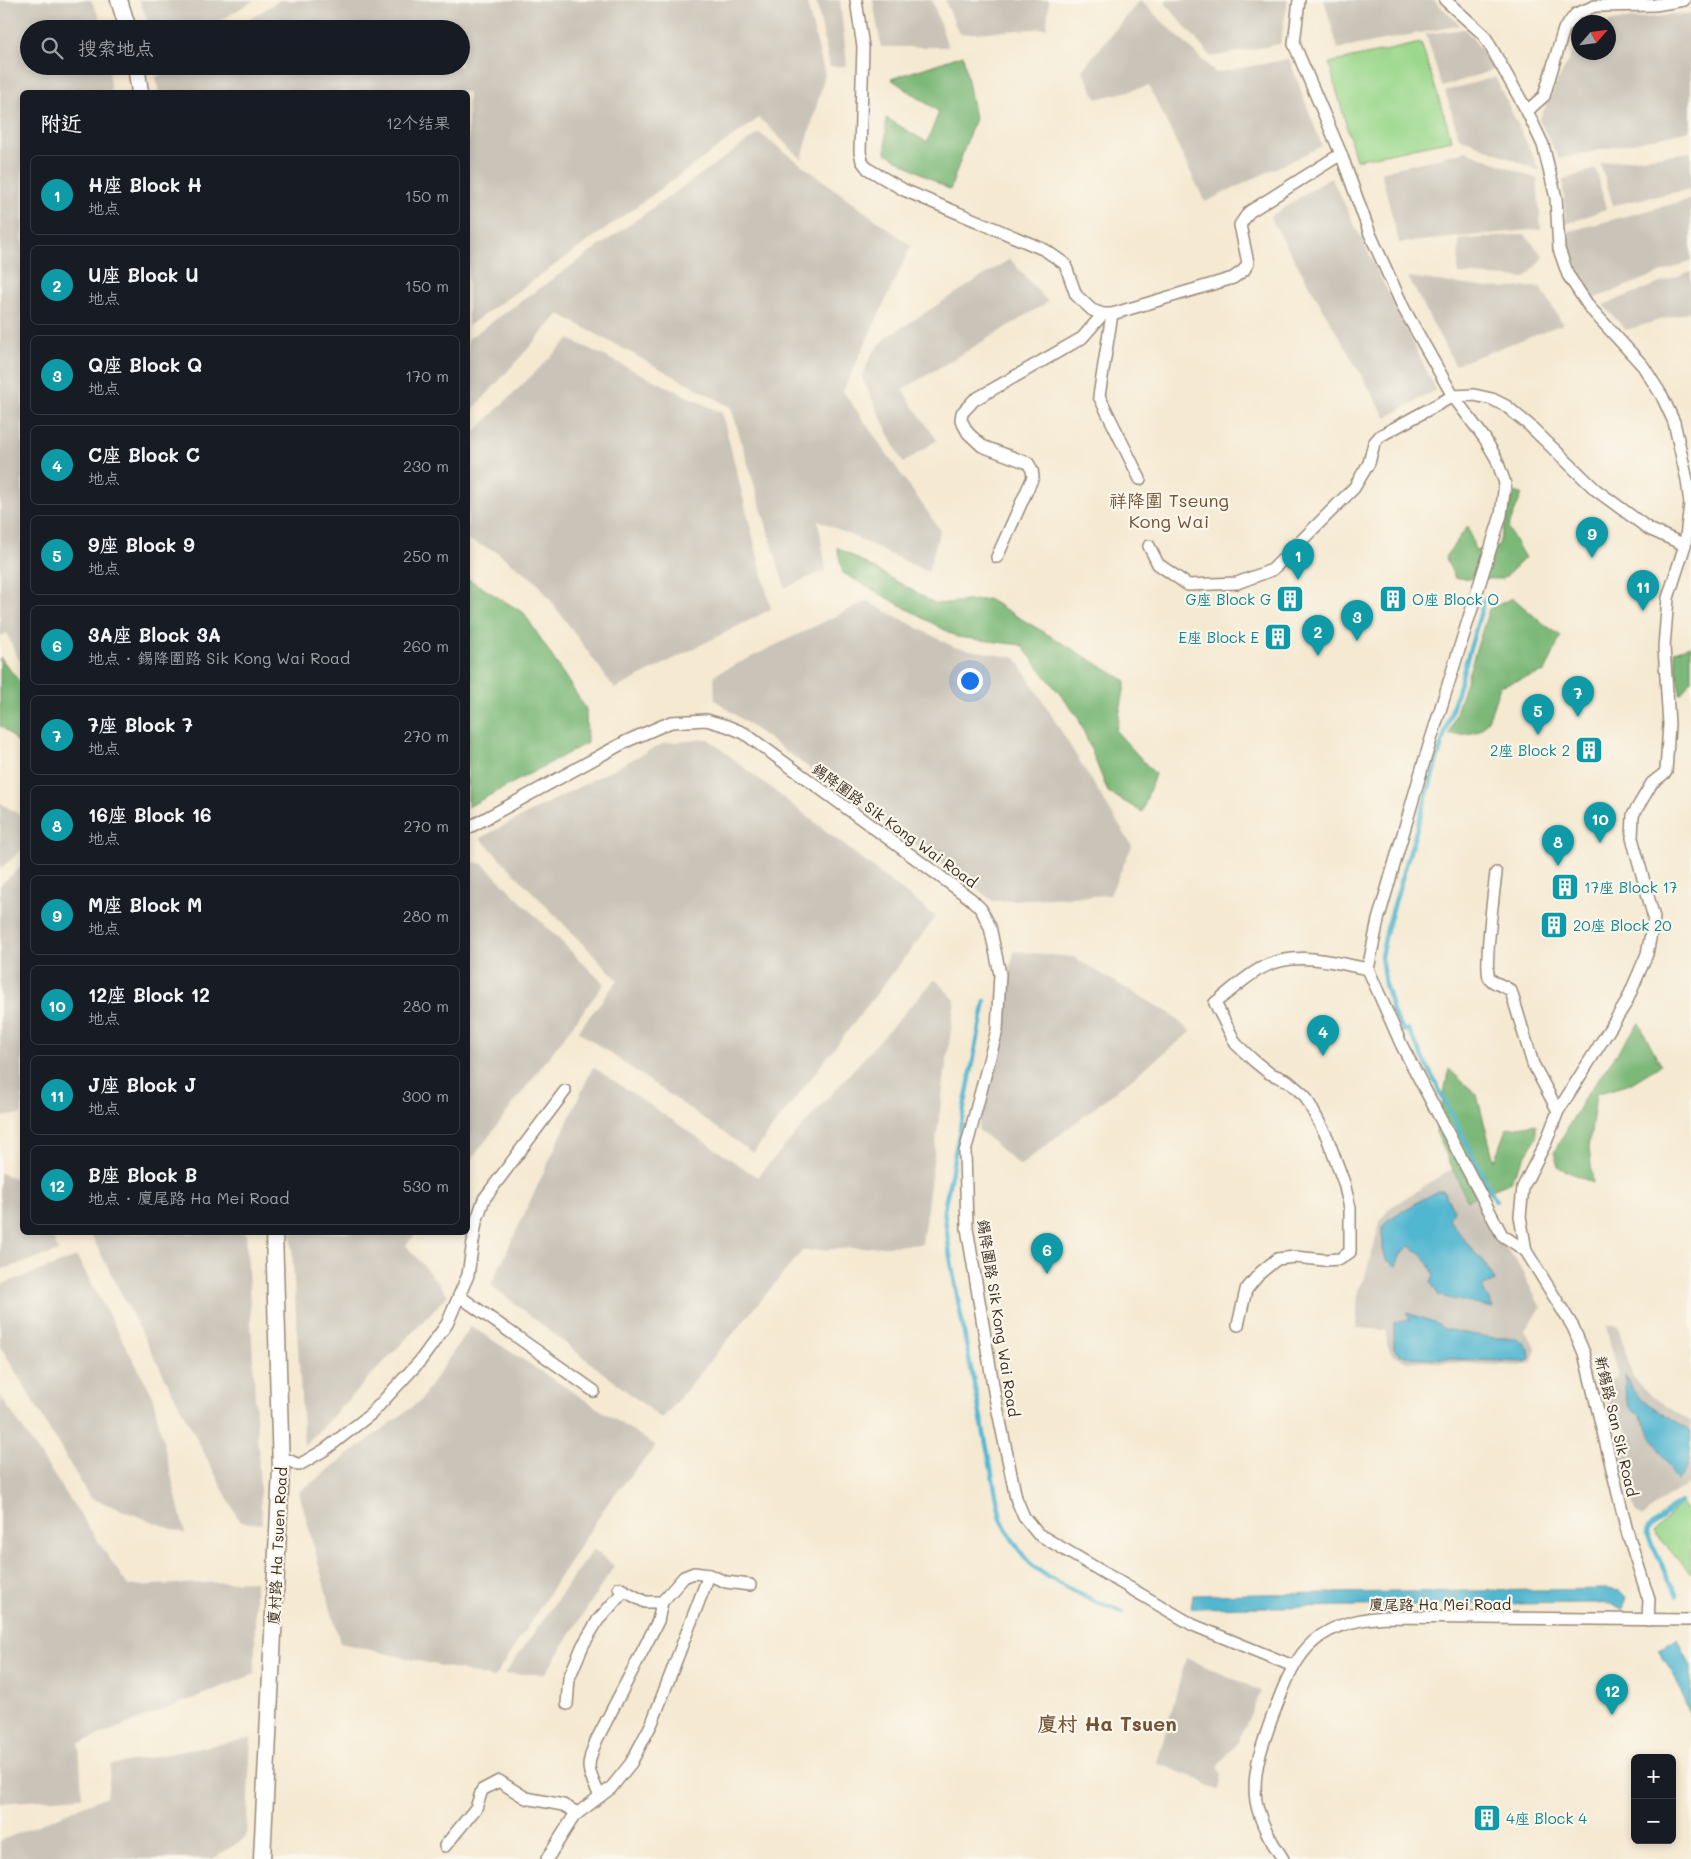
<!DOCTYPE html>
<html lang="zh">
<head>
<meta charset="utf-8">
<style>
	body { margin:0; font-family:Mali,"LXGW WenKai TC",sans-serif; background:#242831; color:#f1f3f6 }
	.controls { position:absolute; right:15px; bottom:15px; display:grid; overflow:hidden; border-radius:8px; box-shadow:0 2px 8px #0003 }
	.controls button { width:45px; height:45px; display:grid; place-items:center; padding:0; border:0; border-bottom:1px solid #363941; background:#171b24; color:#f1f3f6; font:25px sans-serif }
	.compass { position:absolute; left:1571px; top:15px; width:45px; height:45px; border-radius:50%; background:#171b24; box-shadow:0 2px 8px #0003; rotate:62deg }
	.you { position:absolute; left:969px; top:680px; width:18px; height:18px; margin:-12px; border:4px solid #fff; border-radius:50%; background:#1a73e8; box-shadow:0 0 0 8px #1a73e833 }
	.badge { display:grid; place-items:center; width:32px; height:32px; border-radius:50%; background:#d690ce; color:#fff; font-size:16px; font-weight:700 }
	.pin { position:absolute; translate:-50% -41px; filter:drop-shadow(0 1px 2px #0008) }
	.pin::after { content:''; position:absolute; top:26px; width:18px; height:15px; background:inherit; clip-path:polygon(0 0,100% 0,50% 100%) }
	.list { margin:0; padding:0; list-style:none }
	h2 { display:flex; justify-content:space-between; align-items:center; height:65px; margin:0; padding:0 20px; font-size:21px }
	h2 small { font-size:16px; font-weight:400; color:#9ea1a6 }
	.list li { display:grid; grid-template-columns:32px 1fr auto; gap:15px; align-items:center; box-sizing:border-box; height:80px; margin:0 10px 10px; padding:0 10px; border:1px solid #363941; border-radius:8px }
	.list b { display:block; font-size:19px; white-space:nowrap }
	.list p { margin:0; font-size:16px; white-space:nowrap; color:#9ea1a6 }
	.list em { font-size:16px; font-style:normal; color:#9ea1a6 }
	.icon { flex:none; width:28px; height:28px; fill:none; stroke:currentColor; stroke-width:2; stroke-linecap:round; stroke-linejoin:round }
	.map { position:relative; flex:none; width:1691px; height:1859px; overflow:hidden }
	.search { position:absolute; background:#171b24; box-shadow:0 2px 8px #0003; left:20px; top:20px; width:450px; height:55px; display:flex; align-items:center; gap:12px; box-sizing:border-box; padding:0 18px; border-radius:28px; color:#9ea1a6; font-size:19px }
	.panel { position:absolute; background:#171b24; box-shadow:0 2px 8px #0003; left:20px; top:90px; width:450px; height:1145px; border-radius:8px }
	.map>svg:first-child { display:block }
</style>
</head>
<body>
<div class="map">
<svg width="1691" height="1859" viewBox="0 0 1691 1859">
	<rect width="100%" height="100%" fill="#fbf7ec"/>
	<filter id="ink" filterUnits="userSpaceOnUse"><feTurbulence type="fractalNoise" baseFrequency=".02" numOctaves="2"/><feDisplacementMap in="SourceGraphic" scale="10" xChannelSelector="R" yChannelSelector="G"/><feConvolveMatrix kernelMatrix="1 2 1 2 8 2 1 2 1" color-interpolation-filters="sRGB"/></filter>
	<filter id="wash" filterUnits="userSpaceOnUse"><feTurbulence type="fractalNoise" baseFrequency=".0096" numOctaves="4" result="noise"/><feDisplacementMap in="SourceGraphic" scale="20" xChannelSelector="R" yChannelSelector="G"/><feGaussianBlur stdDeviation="1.12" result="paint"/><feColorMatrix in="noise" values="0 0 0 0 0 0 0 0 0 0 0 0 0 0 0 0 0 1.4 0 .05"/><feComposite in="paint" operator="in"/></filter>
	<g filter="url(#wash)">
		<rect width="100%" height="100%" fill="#f5e9d2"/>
		<g fill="#c9c3b8">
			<path d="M 0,0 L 91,0 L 105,29 L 29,29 L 29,66 L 109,66 L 111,92 L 22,92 L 22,663 L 16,655 L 7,633 L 0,636 Z"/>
			<path d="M 139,0 L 254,0 L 207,29 L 151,29 Z"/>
			<path d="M 280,0 L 806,0 L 825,75 L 802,159 L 759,118 L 555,265 L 468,326 L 468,92 L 159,92 L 156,77 L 173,66 L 461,66 L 461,29 L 234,29 Z"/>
			<path d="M 816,0 L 840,0 L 847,66 L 830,67 Z"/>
			<path d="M 873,0 L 932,0 L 948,47 L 881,47 Z"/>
			<path d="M 945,0 L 1049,0 L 1047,28 L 959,34 Z"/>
			<path d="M 1140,0 L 1216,73 L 1289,59 L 1322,146 L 1205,202 L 1149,86 L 1097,99 L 1082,70 Z"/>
			<path d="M 1166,0 L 1288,0 L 1280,44 L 1211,57 L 1166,4 Z"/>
			<path d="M 1324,0 L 1434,0 L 1460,25 L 1338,49 Z"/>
			<path d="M 1691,13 L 1691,130 L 1559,159 L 1539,120 L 1578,41 L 1578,52 L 1608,52 L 1608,22 L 1603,22 Z"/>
			<path d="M 1465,29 L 1496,69 L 1442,87 L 1426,34 Z"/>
			<path d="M 1495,77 L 1540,171 L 1459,137 L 1445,91 Z"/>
			<path d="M 759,133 L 911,246 L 843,391 L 940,530 L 928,572 L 818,520 L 826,570 L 785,588 L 731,407 L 559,314 L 468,415 L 468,339 Z"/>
			<path d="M 1466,151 L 1537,179 L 1541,229 L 1399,243 L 1381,172 Z"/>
			<path d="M 1691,152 L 1691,189 L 1613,205 L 1600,163 Z"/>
			<path d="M 1596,169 L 1606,209 L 1565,224 L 1563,180 Z"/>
			<path d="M 1331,177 L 1436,390 L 1386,418 L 1270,217 Z"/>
			<path d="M 1691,199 L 1691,261 L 1593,299 L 1562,233 Z"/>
			<path d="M 1524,234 L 1544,257 L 1525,278 L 1458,274 L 1459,240 Z"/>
			<path d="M 1010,259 L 1048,302 L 902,390 L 937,440 L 903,463 L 862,378 L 871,355 L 885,338 Z"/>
			<path d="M 1691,271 L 1691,311 L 1626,330 L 1603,305 Z"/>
			<path d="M 1408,277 L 1488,288 L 1540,287 L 1563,324 L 1455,365 Z"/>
			<path d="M 569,339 L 722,413 L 771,609 L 615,689 L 538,583 L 497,552 L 468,540 L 468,438 Z"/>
			<path d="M 867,601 L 954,647 L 1016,658 L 1132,846 L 1110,895 L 993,901 L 715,700 L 714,675 Z"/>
			<path d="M 708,739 L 936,917 L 753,1153 L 578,1031 L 618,980 L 480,838 L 664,743 Z"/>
			<path d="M 0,803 L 22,816 L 22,850 L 0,869 Z"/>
			<path d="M 468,861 L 483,864 L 604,984 L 468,1164 Z"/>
			<path d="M 22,866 L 22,1114 L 0,1117 L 0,885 Z"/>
			<path d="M 1014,951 L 1073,957 L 1169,1013 L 1191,1032 L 1020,1166 L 978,1129 Z"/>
			<path d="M 935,979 L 955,1000 L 922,1244 L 802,1251 L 662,1419 L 491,1285 L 593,1067 L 757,1177 Z"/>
			<path d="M 1457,1169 L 1462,1172 L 1498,1241 L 1515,1258 L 1541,1308 L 1525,1330 L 1536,1348 L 1532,1362 L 1521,1366 L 1405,1361 L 1392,1355 L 1387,1344 L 1387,1330 L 1356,1328 L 1358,1290 L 1364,1280 L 1381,1219 L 1391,1207 L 1450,1170 Z"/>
			<path d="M 0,1173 L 22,1180 L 22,1232 L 50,1233 L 59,1251 L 0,1270 Z"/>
			<path d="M 90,1233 L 246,1233 L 262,1524 L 240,1522 Z"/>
			<path d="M 291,1233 L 416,1233 L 406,1245 L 448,1295 L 304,1446 Z"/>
			<path d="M 77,1257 L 152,1394 L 185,1534 L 90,1498 L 0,1345 L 0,1285 Z"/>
			<path d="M 471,1326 L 656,1446 L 609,1501 L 494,1678 L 340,1643 L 299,1492 L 420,1401 Z"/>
			<path d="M 1606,1326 L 1618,1326 L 1633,1378 L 1651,1396 L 1691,1422 L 1691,1483 L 1667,1497 L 1643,1517 L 1635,1511 L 1620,1456 L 1633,1452 L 1625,1427 L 1607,1402 L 1602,1381 L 1618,1378 Z"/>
			<path d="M 0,1395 L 128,1586 L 255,1581 L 255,1674 L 79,1743 L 82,1797 L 0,1803 Z"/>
			<path d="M 593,1549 L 614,1566 L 545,1674 L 505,1674 Z"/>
			<path d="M 1186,1658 L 1261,1691 L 1238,1742 L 1218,1766 L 1222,1774 L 1219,1791 L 1197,1779 L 1157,1763 Z"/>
			<path d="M 251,1738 L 246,1837 L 213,1859 L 0,1859 L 0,1841 L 107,1796 L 111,1765 Z"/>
		</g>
		<g fill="#9bd88d" stroke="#6b8156">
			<path d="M 1421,43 L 1452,140 L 1356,160 L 1329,63 Z"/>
			<path d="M 1681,1503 L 1691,1514 L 1691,1573 L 1653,1532 Z"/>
		</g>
		<g fill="#7cb878" stroke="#5c714b">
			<path d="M 963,55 L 975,118 L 950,190 L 886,153 L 886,118 L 927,142 L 939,112 L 891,79 Z"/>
			<path d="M 1514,492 L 1522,494 L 1508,528 L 1525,558 L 1503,579 L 1455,578 L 1445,557 L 1468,526 L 1475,551 L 1498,547 Z"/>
			<path d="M 837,547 L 936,604 L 988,599 L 1126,681 L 1116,731 L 1155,774 L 1142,812 L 1108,792 L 1078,717 L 1021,645 L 957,637 L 843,573 Z"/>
			<path d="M 468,579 L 524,613 L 586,709 L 587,743 L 468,807 Z"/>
			<path d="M 1513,598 L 1541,622 L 1561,636 L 1545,672 L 1500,686 C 1495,699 1491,721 1480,730 C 1473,735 1458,734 1449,735 L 1489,609 Z"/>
			<path d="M 1691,646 L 1691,681 L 1680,695 L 1674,651 Z"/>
			<path d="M 0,657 L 22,685 L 22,748 L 6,730 L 0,726 Z"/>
			<path d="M 1639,1023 L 1661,1065 L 1630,1084 L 1596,1094 L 1589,1147 L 1593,1183 L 1558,1167 L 1554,1152 L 1585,1097 Z"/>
			<path d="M 1449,1069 L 1477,1095 L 1494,1161 L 1506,1129 L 1536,1124 L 1536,1138 L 1509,1183 L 1467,1200 L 1436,1132 Z"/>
		</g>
		<g fill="#51b6d0" stroke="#467077">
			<path d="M 1437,1191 L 1443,1191 L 1454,1210 L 1449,1219 L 1476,1255 L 1485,1263 L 1495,1281 L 1482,1287 L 1493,1308 L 1439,1296 L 1431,1283 L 1434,1275 C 1429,1261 1423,1254 1410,1246 L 1402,1252 L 1396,1266 L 1386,1259 L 1383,1249 L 1383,1226 L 1389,1219 Z"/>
			<path d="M 1407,1313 L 1434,1322 L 1444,1329 L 1493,1338 L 1516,1338 L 1524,1343 L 1529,1350 L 1530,1358 L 1525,1362 L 1411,1357 L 1399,1355 L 1394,1348 L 1394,1322 L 1410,1320 Z"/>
			<path d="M 1625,1375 L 1632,1389 L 1642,1400 L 1691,1432 C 1691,1449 1691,1469 1677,1481 L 1640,1415 C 1622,1406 1626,1393 1625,1375 Z"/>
			<path d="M 1607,1589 L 1620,1591 L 1626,1597 L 1622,1610 L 1611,1604 L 1594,1603 L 1191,1608 L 1193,1595 Z"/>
			<path d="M 1678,1639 L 1691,1667 L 1691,1714 L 1674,1676 L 1658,1648 Z"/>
		</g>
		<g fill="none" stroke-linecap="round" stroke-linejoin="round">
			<g stroke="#51b6d0" stroke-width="4.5">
				<path d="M 1485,598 L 1387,929 L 1381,956 L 1385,984 L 1391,1003 L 1391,1010 L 1404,1031 L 1408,1029 L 1496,1201"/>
				<path d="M 985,1001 L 944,1210 L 950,1256 L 966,1343 L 1001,1519 C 1009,1534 1017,1549 1028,1561 C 1047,1581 1097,1603 1123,1612"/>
				<path d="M 1677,1596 L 1647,1534 L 1648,1529 L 1681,1501"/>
			</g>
		</g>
	</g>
	<g filter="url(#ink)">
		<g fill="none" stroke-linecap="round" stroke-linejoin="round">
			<g stroke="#988a78" stroke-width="14">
				<g id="street">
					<path d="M 856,0 L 863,47 L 860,152 L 862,161 L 868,169 L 904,190 L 1045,250 L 1065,264 L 1076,295 L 1092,310 L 1103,314 L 1112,314 L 1233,278 L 1244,270 L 1248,263 L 1240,225 L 1249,212 L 1341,154"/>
					<path d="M 1299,0 L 1294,44 L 1341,154 L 1370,234 L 1404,309 L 1453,396 L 1485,439 L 1496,458 L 1505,483 L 1501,515 L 1423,765 L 1378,920 L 1368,969 L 1402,1046 L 1502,1235 L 1526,1251 L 1573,1327 L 1584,1353 L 1627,1531 L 1649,1600 L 1648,1620"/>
					<path d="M 1445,0 L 1484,35 L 1527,111 L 1543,145 L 1556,198 L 1559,249 L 1568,275 L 1590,308 L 1643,366 L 1662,396 L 1674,422 L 1687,480 L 1690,504 L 1685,545 L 1668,598 L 1664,647 L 1669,724 L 1666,772 L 1652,783 L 1633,815 L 1632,838 L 1654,918 L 1647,954 L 1626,1003 L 1558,1111 L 1546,1142 L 1523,1187 L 1520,1216 L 1526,1251"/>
					<path d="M 1527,111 L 1544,96 L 1564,29 L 1576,14 L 1595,6 L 1655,5 L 1684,0"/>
					<path d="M 1112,314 L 1099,396 L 1140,479"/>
					<path d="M 1149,546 L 1158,564 L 1188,585 L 1237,583 L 1272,570 L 1354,488 L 1369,463 L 1374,443 L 1380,436 L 1453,396 L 1474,395 L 1492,399 L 1506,406 L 1529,425 L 1596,490 L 1649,529 L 1685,545"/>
					<path d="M 997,557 L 1033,477 L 1032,470 L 1028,463 L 982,446 L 968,433 L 961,420 L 962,413 L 974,400 L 1082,338 L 1103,314"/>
					<path d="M 468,828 L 627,741 L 671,722 L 706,720 L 727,726 L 744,733 L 971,899 L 981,909 L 990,927 L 1000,974 L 997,1030 L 965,1152 L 967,1228 L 995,1397 L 1016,1498 L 1024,1517 L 1038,1534 L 1193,1625 L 1293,1666"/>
					<path d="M 1496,873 C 1494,890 1484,966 1489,977 C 1492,984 1505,985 1511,991 L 1533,1064 L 1558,1111"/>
					<path d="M 459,1296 L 594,1391"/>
					<path d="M 1238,1325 L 1246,1290 L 1260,1273 L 1277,1259 L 1295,1257 L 1324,1260 L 1340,1259 L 1350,1252 L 1350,1208 L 1344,1183 L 1327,1137 L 1305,1096 L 1288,1081 L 1269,1073 L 1253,1060 L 1236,1044 L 1215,1003 C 1229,992 1243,979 1258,970 C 1293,949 1331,962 1368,969"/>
					<path d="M 281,1457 L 299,1465 L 326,1449 L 371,1414 L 420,1361 L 447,1324 L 468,1275 L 476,1222 L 484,1199 L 565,1091"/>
					<path d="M 619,1588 L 645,1602 L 662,1602"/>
					<path d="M 567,1704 L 569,1678 L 583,1645 L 598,1620 L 624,1591"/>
					<path d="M 600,1796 C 587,1769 585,1767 597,1739 L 658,1621 L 662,1602 L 684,1577 L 694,1573 L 709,1575 L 726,1582 L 750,1585"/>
					<path d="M 445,1846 L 476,1808 L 482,1790 L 499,1781 L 526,1798 L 563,1805 L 578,1813"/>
					<path d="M 547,1859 L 574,1816 L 611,1788 L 631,1763 L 652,1723 L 709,1575"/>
					<path d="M 1283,1859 C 1271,1841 1260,1823 1256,1801 C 1252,1773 1261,1749 1270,1723 C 1294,1657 1308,1622 1386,1617 L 1691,1620"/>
				</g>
			</g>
			<g stroke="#988a78" stroke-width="19">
				<g id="secondary">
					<path d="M 119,0 L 128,29"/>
					<path d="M 136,66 L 140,92"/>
					<path d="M 262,1859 L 281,1470 L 274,1232"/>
				</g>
			</g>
			<use href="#street" stroke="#fff" stroke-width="11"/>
			<use href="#secondary" stroke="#fff" stroke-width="16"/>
		</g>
	</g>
	<defs>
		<g id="building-square" transform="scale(1.4375)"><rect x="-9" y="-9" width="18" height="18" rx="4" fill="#0f9aa8" stroke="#fbf7ec"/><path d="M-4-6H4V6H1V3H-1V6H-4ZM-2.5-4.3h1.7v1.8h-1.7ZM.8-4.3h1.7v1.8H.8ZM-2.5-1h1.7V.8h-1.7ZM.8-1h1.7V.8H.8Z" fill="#fff"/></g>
	</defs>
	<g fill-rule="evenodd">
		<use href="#building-square" x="1290" y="599"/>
		<use href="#building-square" x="1393" y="599"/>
		<use href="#building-square" x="1278" y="637"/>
		<use href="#building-square" x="1589" y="750"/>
		<use href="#building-square" x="1565" y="887"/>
		<use href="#building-square" x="1554" y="925"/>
		<use href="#building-square" x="1487" y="1818"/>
	</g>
	<g text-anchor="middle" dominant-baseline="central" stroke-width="4.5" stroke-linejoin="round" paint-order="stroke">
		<g font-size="15" fill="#0d838f" stroke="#fbf7ec" text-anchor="start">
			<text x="1271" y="599" text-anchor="end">G座 Block G</text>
			<text x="1412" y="599">O座 Block O</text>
			<text x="1259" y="637" text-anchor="end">E座 Block E</text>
			<text x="1570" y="750" text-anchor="end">2座 Block 2</text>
			<text x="1584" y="887">17座 Block 17</text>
			<text x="1573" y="925">20座 Block 20</text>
			<text x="1506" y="1818">4座 Block 4</text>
		</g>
		<g font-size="15" fill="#3b2a1e" stroke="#fbf7ec">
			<text transform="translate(895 825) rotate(36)">錫降圍路 Sik Kong Wai Road</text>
			<text transform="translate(999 1318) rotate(81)">錫降圍路 Sik Kong Wai Road</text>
			<text transform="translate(1617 1426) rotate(77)">新錫路 San Sik Road</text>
			<text transform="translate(277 1546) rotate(-87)">廈村路 Ha Tsuen Road</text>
			<text x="1440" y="1604">廈尾路 Ha Mei Road</text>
		</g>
		<g font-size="18" fill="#725335" stroke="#fbf7ec">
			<text x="1169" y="500">祥降圍 Tseung<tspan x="1169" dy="21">Kong Wai</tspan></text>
		</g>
		<g font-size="20" font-weight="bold" fill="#725335" stroke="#fbf7ec">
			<text x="1107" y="1723">廈村 Ha Tsuen</text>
		</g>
	</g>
</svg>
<div class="controls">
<button>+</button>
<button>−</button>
</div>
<svg class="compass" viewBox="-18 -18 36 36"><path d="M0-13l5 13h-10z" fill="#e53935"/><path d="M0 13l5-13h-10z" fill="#9ea1a6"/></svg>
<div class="you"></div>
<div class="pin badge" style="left:1298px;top:580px;background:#0f9aa8">1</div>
<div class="pin badge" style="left:1318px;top:656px;background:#0f9aa8">2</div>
<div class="pin badge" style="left:1357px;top:641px;background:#0f9aa8">3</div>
<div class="pin badge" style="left:1323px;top:1056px;background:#0f9aa8">4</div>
<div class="pin badge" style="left:1538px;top:735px;background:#0f9aa8">5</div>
<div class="pin badge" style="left:1047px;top:1274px;background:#0f9aa8">6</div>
<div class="pin badge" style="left:1578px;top:717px;background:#0f9aa8">7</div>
<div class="pin badge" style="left:1558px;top:866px;background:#0f9aa8">8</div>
<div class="pin badge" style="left:1592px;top:558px;background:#0f9aa8">9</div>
<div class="pin badge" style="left:1600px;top:843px;background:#0f9aa8">10</div>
<div class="pin badge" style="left:1643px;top:611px;background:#0f9aa8">11</div>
<div class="pin badge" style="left:1612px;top:1715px;background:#0f9aa8">12</div>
<div class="search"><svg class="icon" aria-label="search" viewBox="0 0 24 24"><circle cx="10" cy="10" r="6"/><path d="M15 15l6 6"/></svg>搜索地点</div>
<section class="panel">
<h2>附近<small>12个结果</small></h2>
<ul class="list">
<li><span class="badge" style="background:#0f9aa8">1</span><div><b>H座 Block H</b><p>地点</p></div><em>150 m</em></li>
<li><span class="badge" style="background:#0f9aa8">2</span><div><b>U座 Block U</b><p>地点</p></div><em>150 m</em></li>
<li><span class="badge" style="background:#0f9aa8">3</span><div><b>Q座 Block Q</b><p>地点</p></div><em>170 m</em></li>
<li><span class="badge" style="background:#0f9aa8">4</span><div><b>C座 Block C</b><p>地点</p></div><em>230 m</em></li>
<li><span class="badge" style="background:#0f9aa8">5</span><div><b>9座 Block 9</b><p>地点</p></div><em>250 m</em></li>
<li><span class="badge" style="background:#0f9aa8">6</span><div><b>3A座 Block 3A</b><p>地点 · 錫降圍路 Sik Kong Wai Road</p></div><em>260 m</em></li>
<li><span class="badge" style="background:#0f9aa8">7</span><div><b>7座 Block 7</b><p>地点</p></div><em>270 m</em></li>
<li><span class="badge" style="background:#0f9aa8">8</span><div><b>16座 Block 16</b><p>地点</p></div><em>270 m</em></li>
<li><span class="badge" style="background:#0f9aa8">9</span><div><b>M座 Block M</b><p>地点</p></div><em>280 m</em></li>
<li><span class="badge" style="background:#0f9aa8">10</span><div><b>12座 Block 12</b><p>地点</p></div><em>280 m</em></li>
<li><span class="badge" style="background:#0f9aa8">11</span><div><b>J座 Block J</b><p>地点</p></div><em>300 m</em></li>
<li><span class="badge" style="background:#0f9aa8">12</span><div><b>B座 Block B</b><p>地点 · 廈尾路 Ha Mei Road</p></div><em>530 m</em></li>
</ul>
</section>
</div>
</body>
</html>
